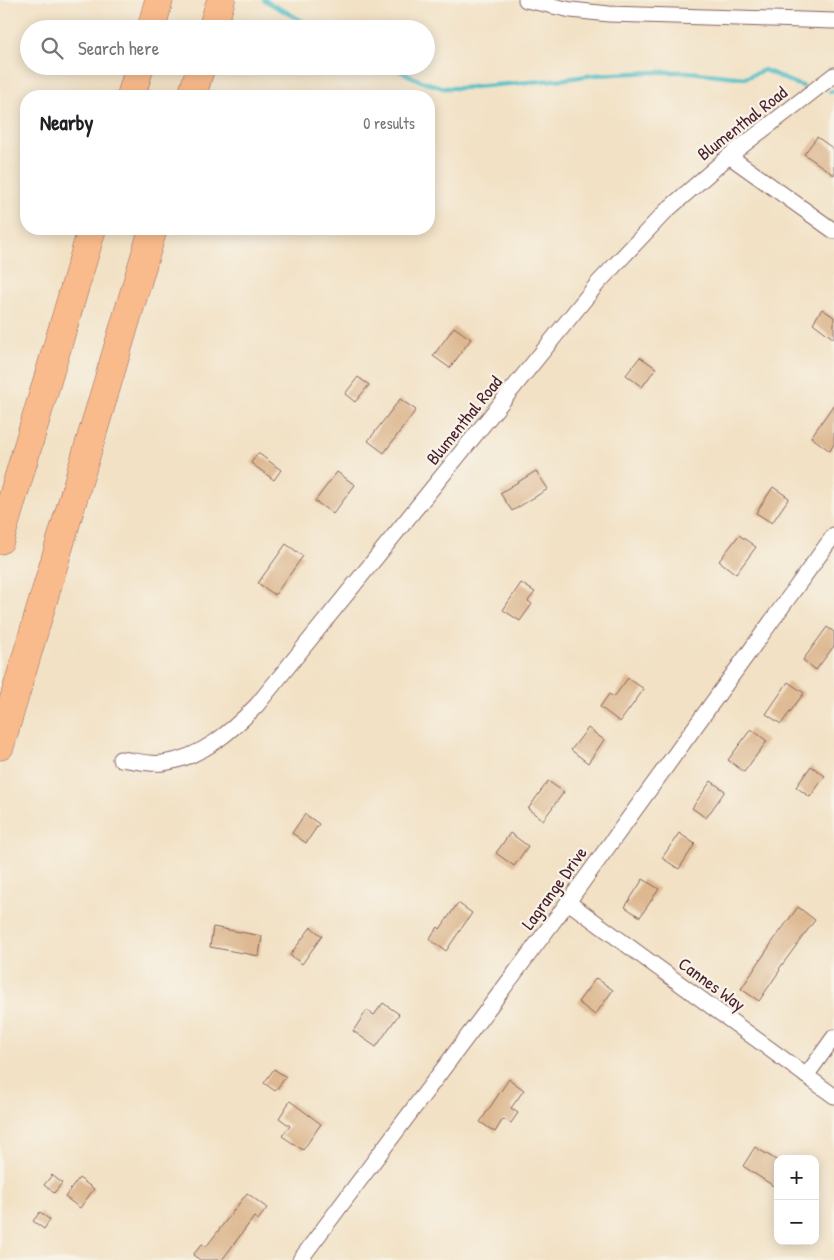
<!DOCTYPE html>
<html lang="en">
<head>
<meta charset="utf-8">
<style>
	body { margin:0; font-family:"Patrick Hand",sans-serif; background:#f6f6f6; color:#202124 }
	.controls { position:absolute; right:15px; bottom:15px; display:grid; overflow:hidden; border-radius:10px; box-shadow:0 2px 12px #0003 }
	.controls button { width:45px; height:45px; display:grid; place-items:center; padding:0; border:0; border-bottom:1px solid #e0e0e0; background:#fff; color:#202124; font:25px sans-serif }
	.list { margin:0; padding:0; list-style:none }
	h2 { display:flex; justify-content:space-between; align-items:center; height:65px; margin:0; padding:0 20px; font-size:21px }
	h2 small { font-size:16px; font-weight:400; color:#757577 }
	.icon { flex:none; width:28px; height:28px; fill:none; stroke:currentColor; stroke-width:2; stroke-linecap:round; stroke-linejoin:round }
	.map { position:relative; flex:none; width:834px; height:1260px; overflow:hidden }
	.search { position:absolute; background:#fff; box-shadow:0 2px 12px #0003; left:20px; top:20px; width:415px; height:55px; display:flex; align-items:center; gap:12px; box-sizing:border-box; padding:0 18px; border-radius:28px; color:#757577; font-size:19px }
	.panel { position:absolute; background:#fff; box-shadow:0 2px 12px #0003; left:20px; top:90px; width:415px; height:145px; border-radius:20px }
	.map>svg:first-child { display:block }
</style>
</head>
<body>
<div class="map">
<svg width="834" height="1260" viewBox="0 0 834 1260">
	<rect width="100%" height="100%" fill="#f7f3e8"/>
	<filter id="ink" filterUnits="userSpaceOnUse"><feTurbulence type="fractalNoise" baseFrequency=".02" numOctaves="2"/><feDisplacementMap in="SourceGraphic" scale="10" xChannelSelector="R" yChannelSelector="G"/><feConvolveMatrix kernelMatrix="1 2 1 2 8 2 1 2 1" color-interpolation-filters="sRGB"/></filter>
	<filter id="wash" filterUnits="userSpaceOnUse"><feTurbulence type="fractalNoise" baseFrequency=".0096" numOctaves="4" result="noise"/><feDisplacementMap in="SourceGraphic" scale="20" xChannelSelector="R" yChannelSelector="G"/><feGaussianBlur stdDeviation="1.12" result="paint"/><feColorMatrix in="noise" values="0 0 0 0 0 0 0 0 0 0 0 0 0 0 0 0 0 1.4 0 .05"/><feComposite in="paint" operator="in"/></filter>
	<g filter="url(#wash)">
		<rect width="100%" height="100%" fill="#f2e1c4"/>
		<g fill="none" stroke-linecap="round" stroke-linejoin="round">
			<g stroke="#4cbbc3" stroke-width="4.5">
				<path d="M 264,0 L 317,29"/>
				<path d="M 389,66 L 421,81 L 444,88 L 462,88 L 565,79 L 594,75 L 655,72 L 689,72 L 745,78 L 764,70 C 777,74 789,83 803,86"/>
				<path d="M 830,92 L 834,91"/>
			</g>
		</g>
		<g id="blocks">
			<g fill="#ddb890">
				<path d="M 817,137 L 834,149 L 834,175 L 804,154 Z"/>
				<path d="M 822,309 L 834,317 L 834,339 L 813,323 Z"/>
				<path d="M 454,327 L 471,339 L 450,368 L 433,356 Z"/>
				<path d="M 640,357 L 656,368 L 642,387 L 626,375 Z"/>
				<path d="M 358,377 L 369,385 L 355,402 L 345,394 Z"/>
				<path d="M 400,399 L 416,410 L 384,453 L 368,441 Z"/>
				<path d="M 834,404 L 834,444 L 830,451 L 811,437 Z"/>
				<path d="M 258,453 L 281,470 L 274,480 L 251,463 Z"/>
				<path d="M 536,471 L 548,489 L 512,511 L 500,493 Z"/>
				<path d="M 337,472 L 355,485 L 333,514 L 315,501 Z"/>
				<path d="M 773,487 L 789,498 L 772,523 L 756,513 Z"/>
				<path d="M 739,535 L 756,547 L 736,574 L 719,561 Z"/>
				<path d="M 286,544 L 303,556 L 275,595 L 258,583 Z"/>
				<path d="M 521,583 L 535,592 L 528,601 L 532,604 L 520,621 L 503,610 Z"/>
				<path d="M 827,627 L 834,632 L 834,646 L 816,670 L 803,660 Z"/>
				<path d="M 628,678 L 644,689 L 620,722 L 600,707 L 609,694 L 614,697 Z"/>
				<path d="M 788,682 L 804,693 L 781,724 L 766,714 Z"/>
				<path d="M 588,728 L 604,740 L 588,763 L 571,750 Z"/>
				<path d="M 751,729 L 767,741 L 744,772 L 728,760 Z"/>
				<path d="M 811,766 L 825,776 L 810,797 L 796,787 Z"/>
				<path d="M 548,781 L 564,792 L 543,820 L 528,809 Z"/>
				<path d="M 711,781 L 725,791 L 706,818 L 692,808 Z"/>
				<path d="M 305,814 L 319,824 L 306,843 L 292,833 Z"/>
				<path d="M 510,833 L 528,846 L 514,866 L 496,853 Z"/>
				<path d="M 679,833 L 695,844 L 679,869 L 662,858 Z"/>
				<path d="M 643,879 L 659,889 L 640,917 L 625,907 Z"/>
				<path d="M 458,903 L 472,913 L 446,951 L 429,939 L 438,927 L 440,929 Z"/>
				<path d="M 798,907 L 815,920 L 779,969 L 780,970 L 759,1001 L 741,989 L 773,941 Z"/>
				<path d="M 213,927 L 262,936 L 259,956 L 210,947 Z"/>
				<path d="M 311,927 L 322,936 L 302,964 L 290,955 Z"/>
				<path d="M 596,978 L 613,990 L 595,1015 L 578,1002 Z"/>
				<path d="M 383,1003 L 399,1014 L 376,1047 L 353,1031 L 367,1010 L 374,1015 Z"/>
				<path d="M 274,1069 L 286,1077 L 275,1091 L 264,1083 Z"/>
				<path d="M 509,1079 L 524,1090 L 511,1108 L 518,1113 L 511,1123 L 503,1119 L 495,1132 L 480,1122 Z"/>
				<path d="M 290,1101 L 321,1124 L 303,1150 L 282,1136 L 290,1126 L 279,1118 Z"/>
				<path d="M 755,1147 L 778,1161 L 778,1189 L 743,1166 Z"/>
				<path d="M 52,1175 L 62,1183 L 54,1193 L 44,1185 Z"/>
				<path d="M 79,1178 L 94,1189 L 80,1208 L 65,1197 Z"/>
				<path d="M 247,1193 L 267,1208 L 258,1220 L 254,1217 L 222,1260 L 200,1260 L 193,1255 L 202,1244 L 206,1247 Z"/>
				<path d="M 40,1212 L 50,1220 L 44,1229 L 33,1221 Z"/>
			</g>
		</g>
	</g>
	<g filter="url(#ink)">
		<use href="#blocks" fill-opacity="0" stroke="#856361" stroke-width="1"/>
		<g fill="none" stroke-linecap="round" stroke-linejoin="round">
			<g stroke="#856361" stroke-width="17">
				<g id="minor">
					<path d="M 526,0 L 571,10 L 609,14 L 834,21"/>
					<path d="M 729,156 L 834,231"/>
					<path d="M 120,759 C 133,760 150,765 163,763 C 201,758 231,732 257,705 L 598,283 L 666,211 L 729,156 L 834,75"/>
					<path d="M 568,902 L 834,1096"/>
					<path d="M 806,1076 L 834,1037"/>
					<path d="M 300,1260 L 568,902 L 834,535"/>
				</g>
			</g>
			<g stroke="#856361" stroke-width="29">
				<g id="motorway">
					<path d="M 151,29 L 159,0"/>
					<path d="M 212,29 L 221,0"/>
					<path d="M 131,96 L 140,66"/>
					<path d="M 192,96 L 201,66"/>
					<path d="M 0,540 L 92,229"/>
					<path d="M 0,746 L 153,229"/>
				</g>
			</g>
			<use href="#minor" stroke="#fff" stroke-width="15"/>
			<use href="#motorway" stroke="#fabb8c" stroke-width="28"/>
		</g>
	</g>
	<g text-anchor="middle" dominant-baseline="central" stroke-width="4.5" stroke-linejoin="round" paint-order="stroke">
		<g font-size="18" fill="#4a1f2b" stroke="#f7f3e8">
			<text transform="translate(742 123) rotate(-38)">Blumenthal Road</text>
			<text transform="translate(464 420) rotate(-51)">Blumenthal Road</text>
			<text transform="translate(554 888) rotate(-54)">Lagrange Drive</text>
			<text transform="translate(712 984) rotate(36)">Cannes Way</text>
		</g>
	</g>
</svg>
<div class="controls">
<button>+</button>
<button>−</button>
</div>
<div class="search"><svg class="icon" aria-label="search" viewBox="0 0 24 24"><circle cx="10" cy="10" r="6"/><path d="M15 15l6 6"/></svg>Search here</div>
<section class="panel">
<h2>Nearby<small>0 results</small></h2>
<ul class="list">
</ul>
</section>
</div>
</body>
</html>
